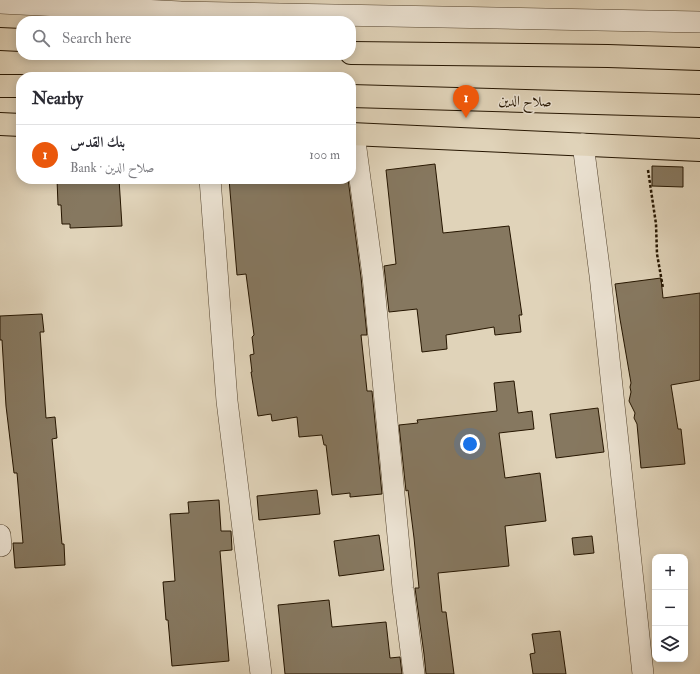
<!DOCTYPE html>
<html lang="en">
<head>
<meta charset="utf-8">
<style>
	body { margin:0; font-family:"IM FELL Double Pica",Amiri,serif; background:#f7f7f7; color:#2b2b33 }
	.controls { position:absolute; right:12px; bottom:12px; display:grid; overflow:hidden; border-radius:8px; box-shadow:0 2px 10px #0003 }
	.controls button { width:36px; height:36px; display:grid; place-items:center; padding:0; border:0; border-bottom:1px solid #e1e1e2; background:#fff; color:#2b2b33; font:20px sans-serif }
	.you { position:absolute; left:470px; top:444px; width:14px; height:14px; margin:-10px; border:3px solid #fff; border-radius:50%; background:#1a73e8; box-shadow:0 0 0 6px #1a73e833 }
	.badge { display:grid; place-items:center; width:26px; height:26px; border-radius:50%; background:#ea580c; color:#fff; font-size:13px; font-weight:700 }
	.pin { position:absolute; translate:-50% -33px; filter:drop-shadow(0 1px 2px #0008) }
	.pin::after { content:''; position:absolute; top:21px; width:14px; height:12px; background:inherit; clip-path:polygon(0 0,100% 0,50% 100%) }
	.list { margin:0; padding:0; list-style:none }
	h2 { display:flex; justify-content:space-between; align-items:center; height:52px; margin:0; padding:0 16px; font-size:17px }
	h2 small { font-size:13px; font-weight:400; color:#7c7c81 }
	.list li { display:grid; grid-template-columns:26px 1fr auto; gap:12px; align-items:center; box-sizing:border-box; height:60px; padding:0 16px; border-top:1px solid #e1e1e2 }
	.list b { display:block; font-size:15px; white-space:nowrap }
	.list p { margin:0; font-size:13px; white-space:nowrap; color:#7c7c81 }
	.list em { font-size:13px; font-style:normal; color:#7c7c81 }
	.icon { flex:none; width:22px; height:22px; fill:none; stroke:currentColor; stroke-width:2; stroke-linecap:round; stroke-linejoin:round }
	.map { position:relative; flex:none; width:700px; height:674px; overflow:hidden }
	.search { position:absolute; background:#fff; box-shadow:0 2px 10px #0003; left:16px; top:16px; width:340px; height:44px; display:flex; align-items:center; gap:10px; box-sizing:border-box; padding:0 14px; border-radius:16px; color:#7c7c81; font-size:15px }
	.panel { position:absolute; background:#fff; box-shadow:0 2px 10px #0003; left:16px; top:72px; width:340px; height:112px; border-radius:16px }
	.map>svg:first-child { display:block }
</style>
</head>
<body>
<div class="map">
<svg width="700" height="674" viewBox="0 0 700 674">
	<rect width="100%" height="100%" fill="#e0d3b9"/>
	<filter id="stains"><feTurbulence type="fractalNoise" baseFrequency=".005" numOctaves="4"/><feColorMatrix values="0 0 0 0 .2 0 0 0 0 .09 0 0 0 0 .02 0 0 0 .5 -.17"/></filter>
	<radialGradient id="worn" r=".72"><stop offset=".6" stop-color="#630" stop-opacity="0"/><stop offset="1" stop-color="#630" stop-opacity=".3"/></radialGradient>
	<g fill="#867860" stroke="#251500">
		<path d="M 435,164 L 443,233 L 509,226 L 522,315 L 519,315 L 521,332 L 495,335 L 494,327 L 446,335 L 447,349 L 422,352 L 417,309 L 389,312 L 384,266 L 396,264 L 386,170 Z"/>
		<path d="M 652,166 L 683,167 L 683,187 L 652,186 Z"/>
		<path d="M 57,179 L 119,179 L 122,226 L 70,228 L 70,224 L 62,224 L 61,205 L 58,205 Z"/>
		<path d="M 229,179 L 348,179 L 361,277 L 367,335 L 361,335 L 367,391 L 372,391 L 382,494 L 350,497 L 350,493 L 332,495 L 326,445 L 324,445 L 322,435 L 299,437 L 297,417 L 272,421 L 271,414 L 258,416 L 251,372 L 252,372 L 250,355 L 254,354 L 252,337 L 254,335 L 246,274 L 237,275 Z"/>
		<path d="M 661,278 L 663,298 L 700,293 L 700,380 L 671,385 L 678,429 L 681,429 L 685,464 L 641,468 L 637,424 L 634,418 L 635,413 L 629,401 L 631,392 L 630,387 L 631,383 L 620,319 L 615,284 Z"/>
		<path d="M 42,314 L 44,332 L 40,332 L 46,418 L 55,417 L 57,438 L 52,439 L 62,544 L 64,544 L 65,565 L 15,568 L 13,543 L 23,543 L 17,473 L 14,473 L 6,406 L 2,340 L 0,340 L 0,316 Z"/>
		<path d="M 514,381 L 518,413 L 532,411 L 534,429 L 499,433 L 505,478 L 540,473 L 546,521 L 505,526 L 509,566 L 438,573 L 442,612 L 446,612 L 454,674 L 426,674 L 424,654 L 415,588 L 419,588 L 414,538 L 408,490 L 406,491 L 399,425 L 418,423 L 417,420 L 497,411 L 494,383 Z"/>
		<path d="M 598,408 L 604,452 L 556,458 L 550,414 Z"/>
		<path d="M 317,490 L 320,514 L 259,520 L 257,496 Z"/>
		<path d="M 219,500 L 221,531 L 231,531 L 232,550 L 220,551 L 229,661 L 172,666 L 168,620 L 166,620 L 163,582 L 175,581 L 170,514 L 189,513 L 188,502 Z"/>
		<path d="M 379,535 L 384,570 L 339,576 L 334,541 Z"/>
		<path d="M 592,536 L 594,553 L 574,555 L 572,538 Z"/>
		<path d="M 329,600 L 332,627 L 386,622 L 390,658 L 400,657 L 402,674 L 285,674 L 278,605 Z"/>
		<path d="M 560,631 L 566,674 L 533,674 L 530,654 L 535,653 L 532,634 Z"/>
	</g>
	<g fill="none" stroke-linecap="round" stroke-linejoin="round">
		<g stroke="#54442e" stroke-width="22">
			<g id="minor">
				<path d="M 0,3 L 181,12 L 700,22"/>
				<path d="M 354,134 L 373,276 L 403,588 L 414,674"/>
				<path d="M 583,144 L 600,275 L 643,674"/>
				<path d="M 210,179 L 227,401 L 261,674"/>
				<path d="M 0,535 L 1,546"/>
			</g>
		</g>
		<g stroke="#251500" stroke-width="24">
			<g id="major">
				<path d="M 0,124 L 21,125"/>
				<path d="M 351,134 L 700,150"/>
			</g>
		</g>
		<g stroke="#251500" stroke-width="24">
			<g id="highway">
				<path d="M 0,39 L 21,40"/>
				<path d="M 351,53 L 608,56 L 700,59"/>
				<path d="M 0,86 L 21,86"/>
				<path d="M 351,96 L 700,106"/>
			</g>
		</g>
		<path stroke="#251500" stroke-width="2.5" stroke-dasharray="3 2" stroke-linecap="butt" d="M 648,170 L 656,224 L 657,254 L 663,288"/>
		<use href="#minor" stroke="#ebe2d2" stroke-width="21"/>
		<use href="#major" stroke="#e0d3b9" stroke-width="22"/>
		<use href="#highway" stroke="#e0d3b9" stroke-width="22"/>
	</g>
	<g text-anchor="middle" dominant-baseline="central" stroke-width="3" stroke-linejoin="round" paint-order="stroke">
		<g font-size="14" fill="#251500" stroke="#ebe2d2">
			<text transform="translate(525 101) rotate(2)">صلاح الدين</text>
		</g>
	</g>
	<rect width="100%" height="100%" filter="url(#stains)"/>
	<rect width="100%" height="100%" fill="url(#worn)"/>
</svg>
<div class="controls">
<button>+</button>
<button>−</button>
<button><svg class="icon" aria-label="layers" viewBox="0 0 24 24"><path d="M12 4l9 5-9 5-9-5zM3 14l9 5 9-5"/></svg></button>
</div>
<div class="you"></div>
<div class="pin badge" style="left:466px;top:118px">1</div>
<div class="search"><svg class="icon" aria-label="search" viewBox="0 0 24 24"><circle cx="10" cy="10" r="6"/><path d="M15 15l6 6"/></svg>Search here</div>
<section class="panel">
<h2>Nearby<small></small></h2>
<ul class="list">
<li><span class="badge">1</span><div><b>بنك القدس</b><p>Bank · صلاح الدين</p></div><em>100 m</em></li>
</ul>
</section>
</div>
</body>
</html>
